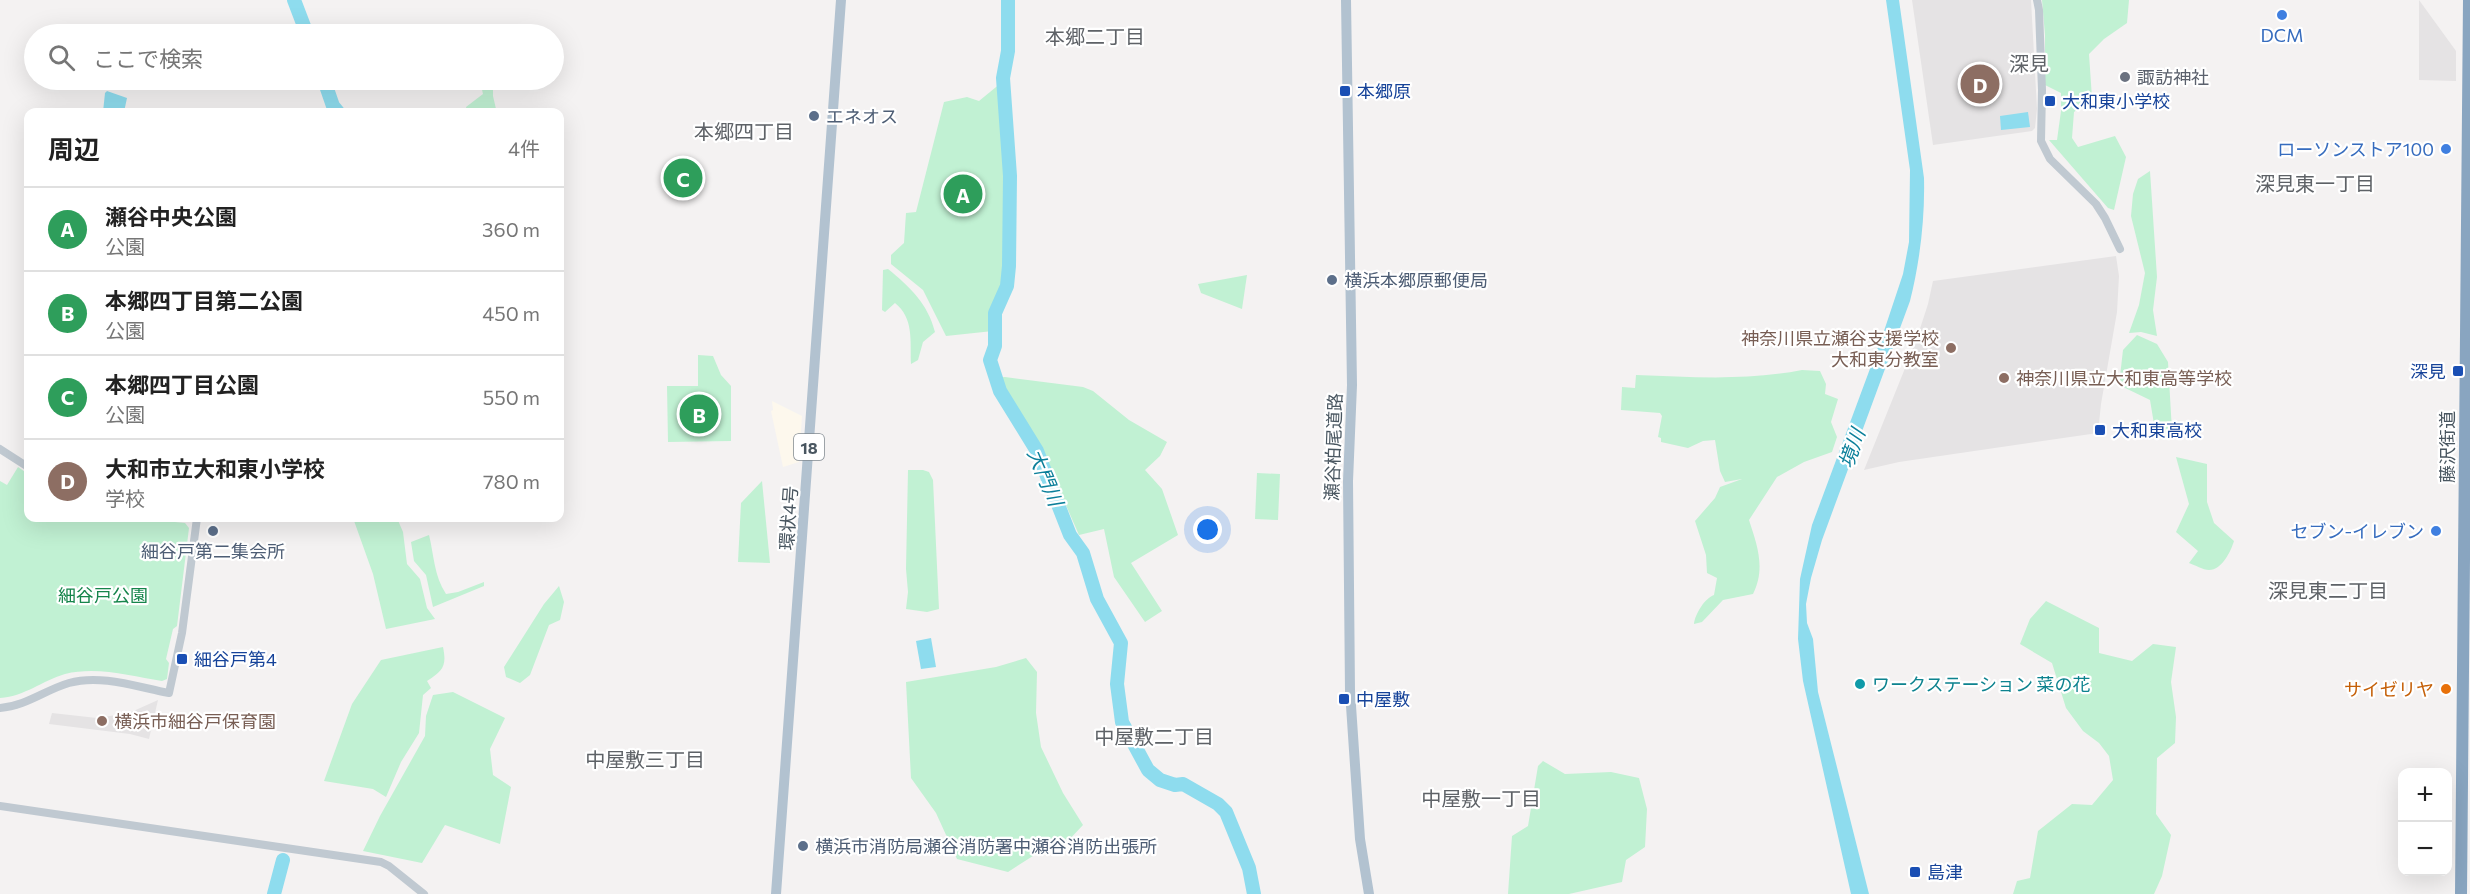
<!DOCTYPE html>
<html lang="ja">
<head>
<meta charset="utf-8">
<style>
	body { margin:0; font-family:Commissioner,"Noto Sans JP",sans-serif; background:#f6f6f6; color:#222 }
	.controls { position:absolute; right:18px; bottom:18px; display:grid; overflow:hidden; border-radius:12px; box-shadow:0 6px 24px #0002 }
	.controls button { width:54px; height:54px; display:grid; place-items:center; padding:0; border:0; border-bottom:2px solid #e0e0e0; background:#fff; color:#222; font:30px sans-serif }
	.you { position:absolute; left:1208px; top:530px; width:21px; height:21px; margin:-15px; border:4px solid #fff; border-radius:50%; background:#1a73e8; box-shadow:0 0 0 9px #1a73e833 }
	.badge { display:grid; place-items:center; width:39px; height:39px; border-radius:50%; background:#1777e9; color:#fff; font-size:20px; font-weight:700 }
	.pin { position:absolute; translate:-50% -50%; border:3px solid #fff; box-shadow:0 2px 6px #0006 }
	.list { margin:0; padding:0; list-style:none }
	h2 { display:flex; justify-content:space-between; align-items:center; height:78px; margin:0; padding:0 24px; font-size:26px }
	h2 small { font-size:20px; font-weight:400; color:#767676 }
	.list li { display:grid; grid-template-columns:39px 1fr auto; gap:18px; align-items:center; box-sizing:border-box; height:84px; padding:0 24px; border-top:2px solid #e0e0e0 }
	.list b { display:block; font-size:22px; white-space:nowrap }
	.list p { margin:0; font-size:20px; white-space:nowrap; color:#767676 }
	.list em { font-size:20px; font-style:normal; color:#767676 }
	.icon { flex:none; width:33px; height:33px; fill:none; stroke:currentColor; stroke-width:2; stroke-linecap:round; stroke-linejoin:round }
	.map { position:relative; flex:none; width:2470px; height:894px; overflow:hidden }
	.search { position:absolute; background:#fff; box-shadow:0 6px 24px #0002; left:24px; top:24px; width:540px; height:66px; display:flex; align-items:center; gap:15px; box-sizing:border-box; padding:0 21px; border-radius:33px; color:#767676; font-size:22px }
	.panel { position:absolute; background:#fff; box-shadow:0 6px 24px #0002; left:24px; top:108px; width:540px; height:414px; border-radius:12px }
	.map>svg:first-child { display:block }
</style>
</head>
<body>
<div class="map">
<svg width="2470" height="894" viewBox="0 0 2470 894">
	<rect width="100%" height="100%" fill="#f4f2f2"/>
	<path fill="#fdf8ed" d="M 772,401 L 802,416 L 799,462 L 783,467 L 771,411 L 773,410 Z"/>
	<g fill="#e5e3e4">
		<path d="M 1912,0 L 2031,0 L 2037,109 L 2035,128 L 2032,131 L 1933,145 Z"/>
		<path d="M 2419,0 L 2456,51 L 2456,81 L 2419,80 Z"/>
		<path d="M 2116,256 L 2119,276 L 2117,312 L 2101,404 L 2098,433 L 1899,462 L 1864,470 L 1916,341 L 1928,304 L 1933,281 Z"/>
		<path d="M 158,700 L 149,739 L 130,734 L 49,724 L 52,713 L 97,718 L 129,713 Z"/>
	</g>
	<g fill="#c1f1d3">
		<path d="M 2042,0 L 2129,0 L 2127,23 L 2104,39 L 2089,54 L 2092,98 L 2074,112 L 2072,138 L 2078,147 L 2115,136 L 2126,157 L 2114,210 L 2108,208 L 2049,140 L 2057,140 L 2061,111 L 2061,93 L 2045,85 L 2045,35 Z"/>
		<path d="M 460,80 L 493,80 L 493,96 L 496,109 L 494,112 L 467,112 L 466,107 L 483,94 L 481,85 L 461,87 Z"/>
		<path d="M 1001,83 L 1006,176 L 1005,212 L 1008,265 L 1005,286 L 997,302 L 993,331 L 946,336 L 923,290 L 891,264 L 891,255 L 904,243 L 906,213 L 916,212 L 944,102 L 967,97 L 979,101 Z"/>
		<path d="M 678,160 L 696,161 L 687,197 L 670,195 Z"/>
		<path d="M 2150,171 L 2157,277 L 2153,310 L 2157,336 L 2141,332 L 2129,333 L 2139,305 L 2145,273 L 2131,216 L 2133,194 L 2138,179 Z"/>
		<path d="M 888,269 C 910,287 928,304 935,332 L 923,342 L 918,360 L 911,364 C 910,341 914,318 895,303 L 885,312 L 882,310 L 883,270 Z"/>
		<path d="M 1247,275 L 1242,309 L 1201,293 L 1198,284 Z"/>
		<path d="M 2137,335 L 2157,344 L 2168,362 L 2172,431 L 2156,436 L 2150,400 L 2119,385 L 2123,350 Z"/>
		<path d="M 698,355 L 713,356 L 721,375 L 731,386 L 731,441 L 668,442 L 667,386 L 698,386 Z"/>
		<path d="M 1802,370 L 1820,371 L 1826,384 L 1825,394 L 1838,399 L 1831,422 L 1837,437 L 1832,452 L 1804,462 L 1777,477 L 1749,520 C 1757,545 1766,568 1753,594 L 1723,600 L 1702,622 L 1694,624 C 1695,614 1705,598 1714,595 L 1717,578 L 1707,573 L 1706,555 L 1695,521 L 1715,498 L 1720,487 L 1742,479 L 1725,482 L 1720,471 L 1715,440 L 1703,441 L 1688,448 L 1661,442 L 1661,438 L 1658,437 L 1662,416 L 1660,413 L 1621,410 L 1622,387 L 1635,388 L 1636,375 C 1692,377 1746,381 1802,370 Z"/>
		<path d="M 1005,377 L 1083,387 L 1093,391 L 1129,420 L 1167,442 L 1160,456 L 1145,470 L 1162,489 L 1178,535 L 1131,563 L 1162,611 L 1145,622 L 1114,577 L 1104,529 L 1079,535 L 1037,439 L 994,378 Z"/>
		<path d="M 2176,457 L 2207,464 L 2207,502 L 2214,523 L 2234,541 C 2231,551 2222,570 2209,570 C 2203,570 2195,565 2189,563 L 2198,551 L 2176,532 L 2189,504 Z"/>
		<path d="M 18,467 L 28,474 L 28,518 L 155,518 L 155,520 L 185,523 L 189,528 L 177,626 L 173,629 L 166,659 L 169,663 L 167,679 L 162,681 C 131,676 97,666 65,674 C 41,681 26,696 0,698 L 0,481 L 7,485 Z"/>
		<path d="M 908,470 L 923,470 L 929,472 L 933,480 L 939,609 L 927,612 L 906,609 L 908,592 L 906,569 Z"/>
		<path d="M 1257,473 L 1280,474 L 1278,520 L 1255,519 Z"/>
		<path d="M 762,481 L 770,563 L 738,562 L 741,503 Z"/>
		<path d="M 353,518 L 397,518 L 403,532 L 407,564 L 420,579 L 427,608 L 435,619 L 386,629 L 373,574 Z"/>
		<path d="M 429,535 C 434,555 434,576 446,594 L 458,592 L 484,582 L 484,586 L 433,607 L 426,575 L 414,561 L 411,542 Z"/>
		<path d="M 559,586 L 564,602 L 560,620 L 549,625 L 530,675 L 520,683 L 506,677 L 504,667 L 544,604 Z"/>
		<path d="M 2046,601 L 2099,628 L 2099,653 L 2132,661 L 2153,644 L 2176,647 L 2171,682 L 2176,717 L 2175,743 L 2157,758 L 2156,814 L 2171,835 L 2162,876 L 2154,894 L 2013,894 L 2017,881 L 2030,878 L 2038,831 L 2072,804 L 2092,805 L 2113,780 L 2109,756 L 2099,743 L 2083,731 L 2066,708 L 2052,663 L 2020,644 L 2030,619 Z"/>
		<path d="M 443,647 C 447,666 443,671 427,681 L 431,688 L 423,695 L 419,733 L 401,762 L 386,797 L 373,789 L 324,781 L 352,704 L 381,660 Z"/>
		<path d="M 1026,658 L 1037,672 L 1036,713 L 1041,747 L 1063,793 L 1083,825 L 1066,843 L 1036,854 L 1008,872 L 957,859 L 936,813 L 911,778 L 906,682 L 996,667 Z"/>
		<path d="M 453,692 L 505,718 L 490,749 L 493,775 L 511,787 L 500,844 L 445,825 L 422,863 L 363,851 L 380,816 L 425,736 L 426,716 L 433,695 Z"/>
		<path d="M 1543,761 L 1565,774 L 1611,772 L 1639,778 L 1647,809 L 1645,847 L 1626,860 L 1622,882 L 1569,894 L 1508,894 L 1512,836 L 1528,826 L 1538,766 Z"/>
	</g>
	<g fill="#8edcee">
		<path d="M 1886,0 L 1899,0 L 1924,178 C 1925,219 1920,261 1910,301 L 1822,540 L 1811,578 L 1806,604 L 1807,623 L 1813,639 L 1818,692 L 1869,894 L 1851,894 L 1803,681 L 1798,639 L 1800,579 L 1812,525 L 1884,331 L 1903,274 L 1909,242 L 1910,170 Z"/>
		<path d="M 107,91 L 127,98 L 124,112 L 103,112 L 105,93 Z"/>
		<path d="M 2028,112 L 2030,127 L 2001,130 L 2000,116 Z"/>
		<path d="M 931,638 L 936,667 L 921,669 L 916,641 Z"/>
	</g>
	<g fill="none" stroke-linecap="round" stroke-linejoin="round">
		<g stroke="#8edcee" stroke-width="14">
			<path d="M 294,0 L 307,34"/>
			<path d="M 1008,0 L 1008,51 L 1003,78 L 1010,176 L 1009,266 L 1007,286 L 995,313 L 995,346 L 990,360 L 1000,391 L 1037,451 L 1070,535 L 1083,553 L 1097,599 L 1121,643 L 1117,684 L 1122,722 L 1148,770 L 1160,780 L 1175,785 L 1183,784 L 1218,804 L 1226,812 L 1249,868 L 1254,894"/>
			<path d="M 324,80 L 333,106 L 338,112"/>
			<path d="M 274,894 L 283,860"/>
		</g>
		<g stroke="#c0c9d1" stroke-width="8">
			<path d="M 2037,0 L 2039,10 L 2042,90 L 2041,141 L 2050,159 L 2096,204 L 2105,218 L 2120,249"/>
			<path d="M 0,449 L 28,467"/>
			<path d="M 0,708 C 26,706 45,690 69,683 C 101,674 137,687 169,693 L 182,633 L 197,518"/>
			<path d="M 0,806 L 381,862 L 389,866 L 424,894"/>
		</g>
		<g stroke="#b2c2d0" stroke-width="10">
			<path d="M 1346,0 L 1352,385 L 1348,481 L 1350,691 L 1360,839 L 1369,894"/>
			<path d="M 776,894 L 841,0"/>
		</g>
		<path stroke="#89a5c0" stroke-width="12" d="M 2461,894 L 2469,0"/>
	</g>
	<g fill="#3f7fe0" stroke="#fff" stroke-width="2">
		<circle cx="2282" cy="15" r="6"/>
		<circle cx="2446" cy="149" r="6"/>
		<circle cx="2436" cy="531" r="6"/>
	</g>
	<circle fill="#6b7280" stroke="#fff" stroke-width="2" cx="2125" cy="77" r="6"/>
	<g fill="#1a4fb4" stroke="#fff" stroke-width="2">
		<rect x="1339" y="85" width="12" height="12" rx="3"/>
		<rect x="2044" y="95" width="12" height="12" rx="3"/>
		<rect x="2452" y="365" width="12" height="12" rx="3"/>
		<rect x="2094" y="424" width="12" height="12" rx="3"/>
		<rect x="176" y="653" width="12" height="12" rx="3"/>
		<rect x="1338" y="693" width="12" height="12" rx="3"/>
		<rect x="1909" y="866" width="12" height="12" rx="3"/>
	</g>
	<g fill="#5c6f8a" stroke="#fff" stroke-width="2">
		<circle cx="814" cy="116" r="6"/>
		<circle cx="1332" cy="280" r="6"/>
		<circle cx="213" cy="531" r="6"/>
		<circle cx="803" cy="846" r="6"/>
	</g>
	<g fill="#8d6e63" stroke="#fff" stroke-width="2">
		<circle cx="1951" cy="348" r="6"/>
		<circle cx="2004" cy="378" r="6"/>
		<circle cx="102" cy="721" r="6"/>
	</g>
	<circle fill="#0f9aa8" stroke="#fff" stroke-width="2" cx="1860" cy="684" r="6"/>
	<circle fill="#e8710a" stroke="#fff" stroke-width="2" cx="2446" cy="689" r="6"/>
	<g text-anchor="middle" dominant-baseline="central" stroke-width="4.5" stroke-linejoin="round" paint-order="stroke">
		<rect fill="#fff" stroke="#808990" stroke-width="1.5" x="794" y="434" width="30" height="26" rx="4.5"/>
		<g font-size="16" font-weight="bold" fill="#495660">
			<text x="809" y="447">18</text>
		</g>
		<g font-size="18" fill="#366cbe" stroke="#fff" text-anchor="end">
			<text x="2282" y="35" text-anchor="middle">DCM</text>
			<text x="2434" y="149">ローソンストア100</text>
			<text x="2424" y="531">セブン-イレブン</text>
		</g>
		<g font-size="18" fill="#5b616d" stroke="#fff" text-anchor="start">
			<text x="2137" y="77">諏訪神社</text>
		</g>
		<g font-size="18" fill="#164399" stroke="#fff" text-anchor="start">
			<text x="1357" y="91">本郷原</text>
			<text x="2062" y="101">大和東小学校</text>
			<text x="2446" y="371" text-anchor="end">深見</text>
			<text x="2112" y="430">大和東高校</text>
			<text x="194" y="659">細谷戸第4</text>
			<text x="1356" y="699">中屋敷</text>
			<text x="1927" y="872">島津</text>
		</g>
		<g font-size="18" fill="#4e5e75" stroke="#fff" text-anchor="start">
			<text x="826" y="116">エネオス</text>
			<text x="1344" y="280">横浜本郷原郵便局</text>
			<text x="213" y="551" text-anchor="middle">細谷戸第二集会所</text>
			<text x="815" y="846">横浜市消防局瀬谷消防署中瀬谷消防出張所</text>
		</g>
		<g font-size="18" fill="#785e54" stroke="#fff" text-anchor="start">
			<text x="1939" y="338" text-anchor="end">神奈川県立瀬谷支援学校<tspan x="1939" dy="21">大和東分教室</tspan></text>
			<text x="2016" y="378">神奈川県立大和東高等学校</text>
			<text x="114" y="721">横浜市細谷戸保育園</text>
		</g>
		<g font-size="18" fill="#495660" stroke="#fff">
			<text transform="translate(1333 447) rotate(-88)">瀬谷柏尾道路</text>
			<text transform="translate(2447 447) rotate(-90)">藤沢街道</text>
			<text transform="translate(788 518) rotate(-86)">環状4号</text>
		</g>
		<g font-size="18" fill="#16854b" stroke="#fff">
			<text x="103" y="595">細谷戸公園</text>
		</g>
		<g font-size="18" fill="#0d838f" stroke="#fff" text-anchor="start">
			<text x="1872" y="684">ワークステーション 菜の花</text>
		</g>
		<g font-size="18" fill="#c56008" stroke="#fff" text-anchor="end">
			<text x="2434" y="689">サイゼリヤ</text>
		</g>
		<g font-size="20" fill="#5e6267" stroke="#fff">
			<text x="1095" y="36">本郷二丁目</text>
			<text x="2029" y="63">深見</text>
			<text x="744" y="131">本郷四丁目</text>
			<text x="2315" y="183">深見東一丁目</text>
			<text x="2328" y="590">深見東二丁目</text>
			<text x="1154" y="736">中屋敷二丁目</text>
			<text x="645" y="759">中屋敷三丁目</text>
			<text x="1481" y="798">中屋敷一丁目</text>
		</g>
		<g font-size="20" font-style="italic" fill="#0b7f9a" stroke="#fff">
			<text transform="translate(1851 448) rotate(-70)">境川</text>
			<text transform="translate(1046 477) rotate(67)">大門川</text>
		</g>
	</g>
</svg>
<div class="controls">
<button>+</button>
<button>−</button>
</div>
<div class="you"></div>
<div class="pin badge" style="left:963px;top:194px;background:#2e9e5b">A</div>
<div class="pin badge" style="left:699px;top:414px;background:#2e9e5b">B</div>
<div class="pin badge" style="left:683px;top:178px;background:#2e9e5b">C</div>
<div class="pin badge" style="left:1980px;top:84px;background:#8d6e63">D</div>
<div class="search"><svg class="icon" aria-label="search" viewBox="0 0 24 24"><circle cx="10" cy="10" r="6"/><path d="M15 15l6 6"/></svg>ここで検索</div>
<section class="panel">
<h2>周辺<small>4件</small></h2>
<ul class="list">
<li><span class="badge" style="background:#2e9e5b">A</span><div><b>瀬谷中央公園</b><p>公園</p></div><em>360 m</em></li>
<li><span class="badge" style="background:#2e9e5b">B</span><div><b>本郷四丁目第二公園</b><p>公園</p></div><em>450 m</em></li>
<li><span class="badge" style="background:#2e9e5b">C</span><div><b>本郷四丁目公園</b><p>公園</p></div><em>550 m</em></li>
<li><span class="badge" style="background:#8d6e63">D</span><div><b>大和市立大和東小学校</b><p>学校</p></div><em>780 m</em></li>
</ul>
</section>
</div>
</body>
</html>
